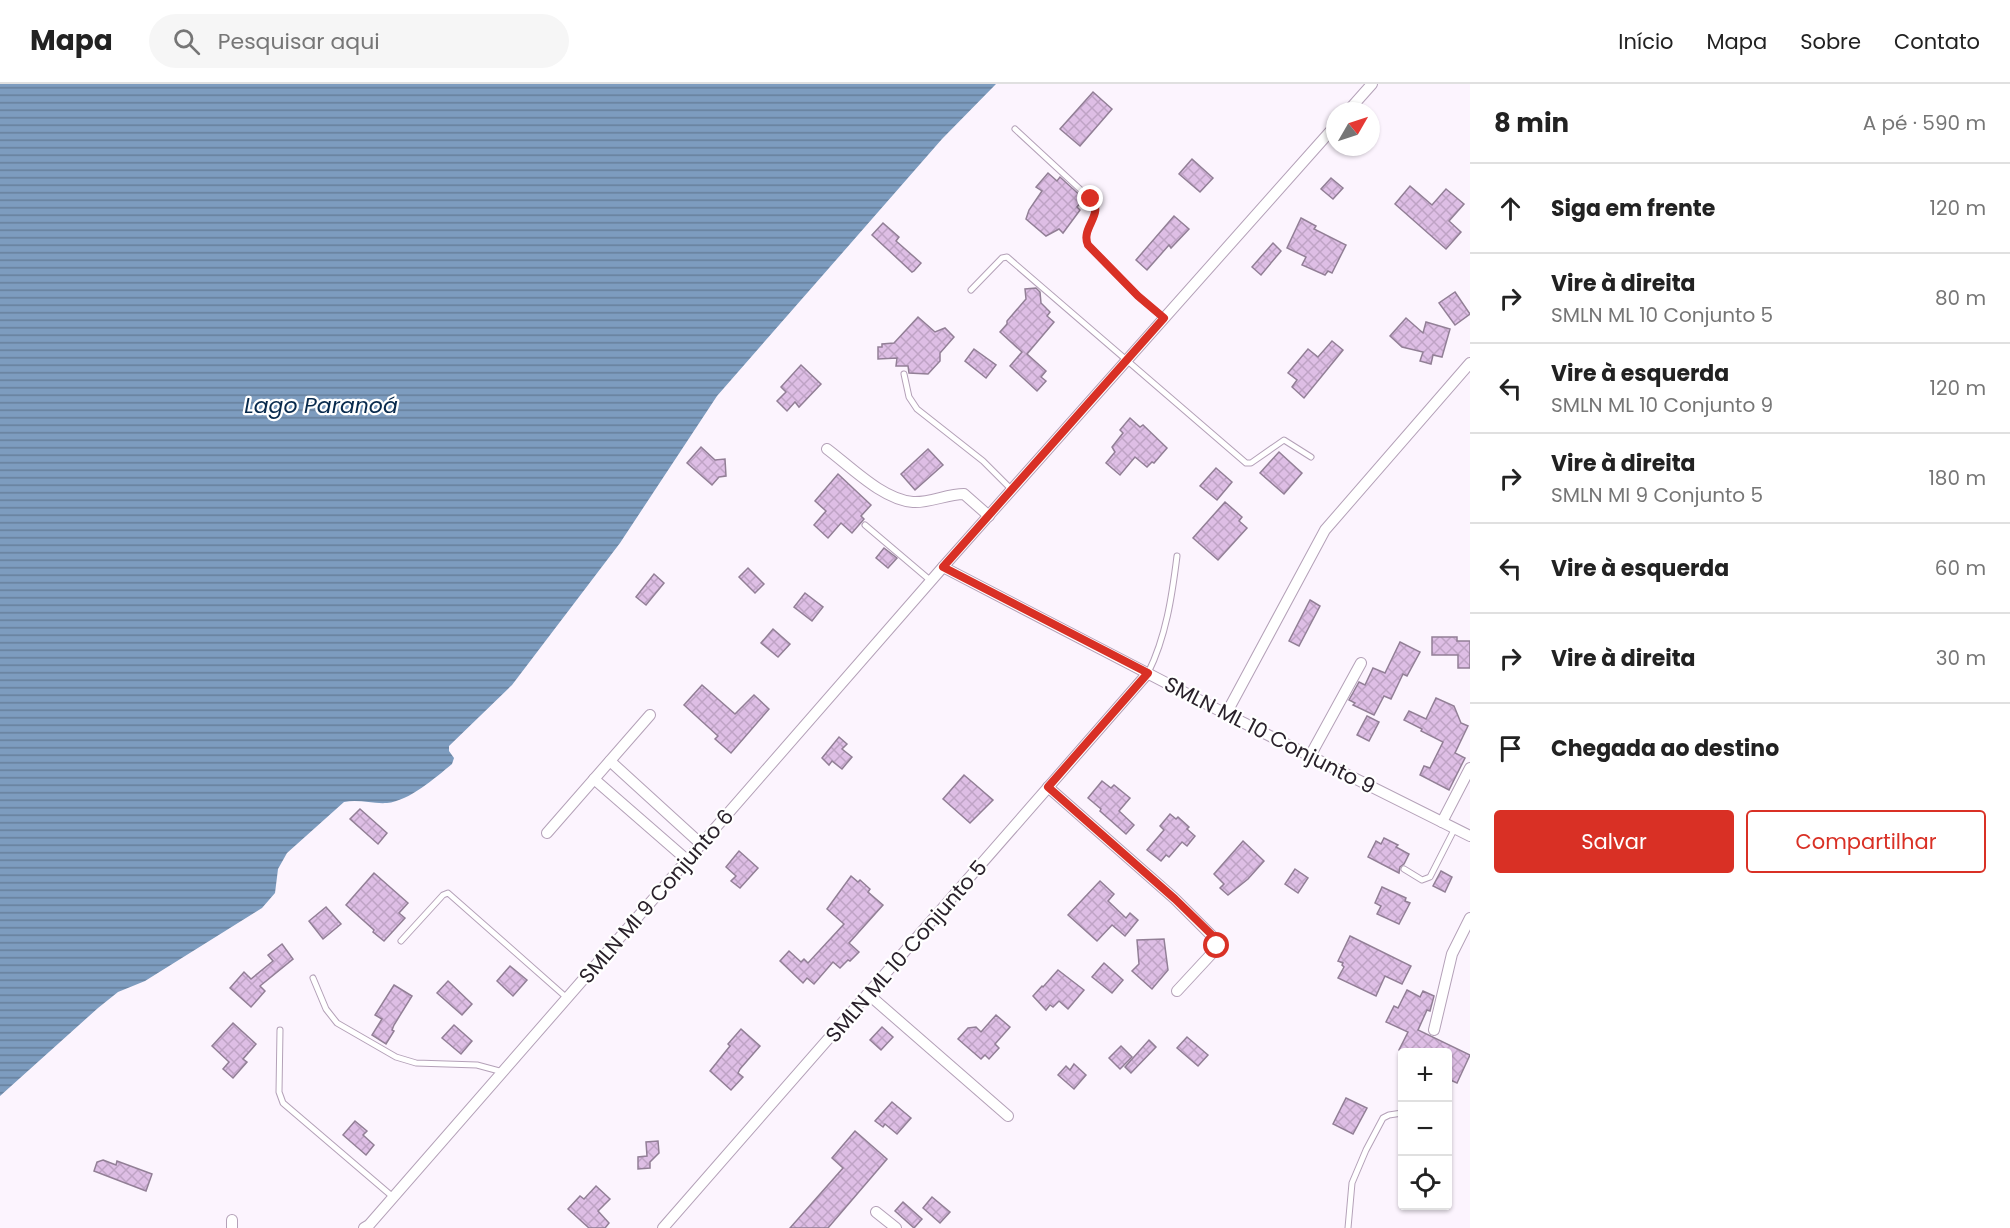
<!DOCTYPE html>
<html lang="pt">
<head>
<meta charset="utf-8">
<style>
	body { margin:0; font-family:Poppins,sans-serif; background:#f6f6f6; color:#222 }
	.controls { position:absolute; right:18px; bottom:18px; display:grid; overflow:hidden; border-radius:6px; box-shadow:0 2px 4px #0004 }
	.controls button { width:54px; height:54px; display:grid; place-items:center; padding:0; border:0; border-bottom:2px solid #e0e0e0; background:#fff; color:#222; font:30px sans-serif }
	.compass { position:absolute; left:1326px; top:18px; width:54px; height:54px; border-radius:50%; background:#fff; box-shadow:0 2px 4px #0004; rotate:51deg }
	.stop { position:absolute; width:18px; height:18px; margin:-14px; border:4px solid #d93025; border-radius:50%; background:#fff }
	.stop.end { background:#d93025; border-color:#fff; box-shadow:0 2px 6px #0008 }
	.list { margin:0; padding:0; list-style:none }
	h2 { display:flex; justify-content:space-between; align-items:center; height:78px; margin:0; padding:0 24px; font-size:26px }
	h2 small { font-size:20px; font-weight:400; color:#767676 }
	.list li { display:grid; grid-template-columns:39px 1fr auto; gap:18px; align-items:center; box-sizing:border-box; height:90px; padding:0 24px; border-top:2px solid #e0e0e0 }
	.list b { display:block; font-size:22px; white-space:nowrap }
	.list p { margin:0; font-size:20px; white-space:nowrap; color:#767676 }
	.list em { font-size:20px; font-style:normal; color:#767676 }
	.actions { display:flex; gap:12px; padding:18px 24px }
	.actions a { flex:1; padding:14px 0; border:2px solid #d93025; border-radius:6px; text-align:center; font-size:21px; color:#d93025 }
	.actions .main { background:#d93025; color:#fff }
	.icon { flex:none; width:33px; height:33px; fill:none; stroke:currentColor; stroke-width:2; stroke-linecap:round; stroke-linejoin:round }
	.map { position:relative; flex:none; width:1470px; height:1144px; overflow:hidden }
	header { display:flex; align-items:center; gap:36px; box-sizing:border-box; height:84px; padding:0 30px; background:#fff; border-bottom:2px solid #e0e0e0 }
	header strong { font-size:28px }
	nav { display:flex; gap:33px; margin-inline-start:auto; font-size:21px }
	.search { width:420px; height:54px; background:#f6f6f6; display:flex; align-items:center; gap:15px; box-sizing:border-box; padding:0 21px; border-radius:33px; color:#767676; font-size:22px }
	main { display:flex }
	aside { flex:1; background:#fff }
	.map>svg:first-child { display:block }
</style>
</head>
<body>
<header>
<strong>Mapa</strong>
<div class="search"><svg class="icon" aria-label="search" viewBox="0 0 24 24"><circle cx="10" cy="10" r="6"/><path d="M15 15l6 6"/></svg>Pesquisar aqui</div>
<nav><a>Início</a><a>Mapa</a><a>Sobre</a><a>Contato</a></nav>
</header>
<main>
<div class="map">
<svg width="1470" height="1144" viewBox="0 0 1470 1144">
	<defs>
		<pattern id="water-rules" width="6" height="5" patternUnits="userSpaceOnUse" patternTransform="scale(1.5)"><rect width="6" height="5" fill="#7d9cbf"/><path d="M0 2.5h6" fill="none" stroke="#677f9b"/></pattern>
		<pattern id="building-cross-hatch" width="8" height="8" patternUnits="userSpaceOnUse" patternTransform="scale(1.5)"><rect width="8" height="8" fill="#debee5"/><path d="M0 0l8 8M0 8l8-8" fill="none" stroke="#bfa3c5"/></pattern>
	</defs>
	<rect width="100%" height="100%" fill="#fcf4fe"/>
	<path fill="url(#water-rules)" d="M 0,0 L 996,0 L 942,55 L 717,312 L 620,459 L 512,601 L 449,662 L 449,667 L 454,674 L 452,680 C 435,694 409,717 387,719 C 372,720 359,715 344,718 L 287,769 L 278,785 L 275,809 L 262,824 L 145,897 L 118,908 L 98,924 L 0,1012 Z"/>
	<g fill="url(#building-cross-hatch)" stroke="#927f96" stroke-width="1.5">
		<path d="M 1093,8 L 1112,25 L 1080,62 L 1060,45 Z"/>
		<path d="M 1192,75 L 1213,94 L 1200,108 L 1179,90 Z"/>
		<path d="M 1048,89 L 1057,97 L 1060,93 L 1084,115 L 1077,123 L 1080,126 L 1063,149 L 1059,145 L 1046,152 L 1026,135 L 1029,126 L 1042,107 L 1036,103 Z"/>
		<path d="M 1331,94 L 1343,104 L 1333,115 L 1321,105 Z"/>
		<path d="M 1410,102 L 1432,121 L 1446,105 L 1464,120 L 1449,137 L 1461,148 L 1446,165 L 1395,120 Z"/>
		<path d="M 1174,132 L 1189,145 L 1171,164 L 1169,161 L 1147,186 L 1136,176 Z"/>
		<path d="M 1301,134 L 1316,142 L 1314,145 L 1346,161 L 1332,189 L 1328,187 L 1325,191 L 1302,181 L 1306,173 L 1287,164 Z"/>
		<path d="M 883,139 L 899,153 L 896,157 L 921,179 L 914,187 L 912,188 L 872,151 Z"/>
		<path d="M 1273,159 L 1281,167 L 1261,191 L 1252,183 Z"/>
		<path d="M 1036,204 L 1040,208 L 1041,219 L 1050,228 L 1047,232 L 1054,238 L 1027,270 L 1046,287 L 1041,293 L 1046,297 L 1037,307 L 1010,282 L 1022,268 L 1000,248 L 1007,240 L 1007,237 L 1026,215 L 1025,205 Z"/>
		<path d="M 1455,208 L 1470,230 L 1455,241 L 1439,219 Z"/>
		<path d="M 918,233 L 935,248 L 945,244 L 954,253 L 940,269 L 940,277 L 928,290 L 909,289 L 908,282 L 896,282 L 897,274 L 878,275 L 878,263 L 882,263 L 882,260 L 894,259 Z"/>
		<path d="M 1406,234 L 1423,249 L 1426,238 L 1450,245 L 1442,273 L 1433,271 L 1431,280 L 1420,277 L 1423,268 L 1402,263 L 1390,252 Z"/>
		<path d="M 1332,257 L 1343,266 L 1304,314 L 1292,303 L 1297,296 L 1288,289 L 1308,265 L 1318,273 Z"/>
		<path d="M 974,265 L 996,281 L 986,294 L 965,277 Z"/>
		<path d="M 801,281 L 821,300 L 799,323 L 795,318 L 787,327 L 777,317 L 786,308 L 781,303 Z"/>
		<path d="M 1130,334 L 1140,343 L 1143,341 L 1167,364 L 1154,379 L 1152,378 L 1147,383 L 1135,373 L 1120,391 L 1106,379 L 1115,368 L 1112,363 L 1123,349 L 1120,346 Z"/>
		<path d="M 701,363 L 715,376 L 725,375 L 726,392 L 719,393 L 712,401 L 687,379 Z"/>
		<path d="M 928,365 L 943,381 L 915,406 L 901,390 Z"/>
		<path d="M 1279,368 L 1302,389 L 1284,410 L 1260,389 Z"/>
		<path d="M 1216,384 L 1232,398 L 1217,416 L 1200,402 Z"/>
		<path d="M 838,390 L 871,421 L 861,432 L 864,435 L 852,449 L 841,439 L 828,454 L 814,441 L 826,427 L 815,417 Z"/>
		<path d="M 1225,418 L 1242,433 L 1239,437 L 1247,444 L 1218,476 L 1193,454 Z"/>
		<path d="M 884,464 L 897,474 L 888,484 L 876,474 Z"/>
		<path d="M 748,484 L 764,500 L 755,509 L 739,493 Z"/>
		<path d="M 654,490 L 664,499 L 646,521 L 636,513 Z"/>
		<path d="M 805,509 L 823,523 L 812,537 L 794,523 Z"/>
		<path d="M 1310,516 L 1320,522 L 1299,562 L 1289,557 Z"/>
		<path d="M 773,545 L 790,560 L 778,573 L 761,559 Z"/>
		<path d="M 1432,553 L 1457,553 L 1457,557 L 1470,557 L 1470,584 L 1458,584 L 1458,571 L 1432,571 Z"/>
		<path d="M 1400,558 L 1420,568 L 1407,592 L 1403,590 L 1391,615 L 1384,612 L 1374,631 L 1353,621 L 1355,619 L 1349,616 L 1359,598 L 1365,601 L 1373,584 L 1385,589 Z"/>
		<path d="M 702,601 L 735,630 L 754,611 L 769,625 L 731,669 L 715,655 L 718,652 L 684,621 Z"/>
		<path d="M 1436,614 L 1454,622 L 1461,639 L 1468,642 L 1455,669 L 1465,674 L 1449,706 L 1420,691 L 1424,682 L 1430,684 L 1443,658 L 1421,647 L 1422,645 L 1404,636 L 1409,627 L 1426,635 Z"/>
		<path d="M 1367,632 L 1379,638 L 1369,657 L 1357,651 Z"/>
		<path d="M 839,653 L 847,660 L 842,665 L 852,673 L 842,685 L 832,677 L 829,681 L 822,674 Z"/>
		<path d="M 964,691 L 993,716 L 970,739 L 943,715 Z"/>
		<path d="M 1102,697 L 1111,704 L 1114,701 L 1130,714 L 1119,727 L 1134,741 L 1126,750 L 1100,727 L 1101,725 L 1088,714 Z"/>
		<path d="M 360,725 L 387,749 L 378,760 L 350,735 Z"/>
		<path d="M 1170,730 L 1176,735 L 1178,733 L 1189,743 L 1187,745 L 1195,752 L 1187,762 L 1182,758 L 1169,773 L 1166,771 L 1161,777 L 1147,766 L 1164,746 L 1160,742 Z"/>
		<path d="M 1384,754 L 1398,761 L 1396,763 L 1409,770 L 1404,780 L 1400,783 L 1399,789 L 1368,773 L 1376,757 L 1381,760 Z"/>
		<path d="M 1243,757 L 1264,777 L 1248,795 L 1228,811 L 1220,804 L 1224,800 L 1214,790 Z"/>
		<path d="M 739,767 L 758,784 L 740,804 L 731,797 L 736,792 L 726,783 Z"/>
		<path d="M 1295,785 L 1308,794 L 1298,809 L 1285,800 Z"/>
		<path d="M 1441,787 L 1452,793 L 1445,808 L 1433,802 Z"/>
		<path d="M 374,789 L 408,819 L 399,829 L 405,834 L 384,857 L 373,848 L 374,846 L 346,821 Z"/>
		<path d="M 851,792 L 858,798 L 860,796 L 870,805 L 868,808 L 883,821 L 849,859 L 859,868 L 850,877 L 848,876 L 840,884 L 833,878 L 814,900 L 807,894 L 803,899 L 780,877 L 789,867 L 801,878 L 804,875 L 808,879 L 844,840 L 827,825 Z"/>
		<path d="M 1100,797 L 1114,810 L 1108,817 L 1126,834 L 1130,829 L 1138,836 L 1125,852 L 1112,841 L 1097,857 L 1068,831 Z"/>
		<path d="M 1382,803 L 1406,814 L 1405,817 L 1410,819 L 1399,840 L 1377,830 L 1381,822 L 1375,819 Z"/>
		<path d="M 326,823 L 341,840 L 323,855 L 309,837 Z"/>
		<path d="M 1350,852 L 1411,882 L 1402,900 L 1385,892 L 1376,912 L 1338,894 L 1344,883 L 1342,881 L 1343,879 L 1338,877 Z"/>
		<path d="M 1164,855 L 1168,886 L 1152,905 L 1132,887 L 1139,880 L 1137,856 Z"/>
		<path d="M 282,860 L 293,875 L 260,902 L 265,907 L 251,923 L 230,904 L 244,888 L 251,895 L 273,877 L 268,871 Z"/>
		<path d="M 1104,879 L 1123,896 L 1112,909 L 1092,893 Z"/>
		<path d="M 510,882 L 527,896 L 513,912 L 497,897 Z"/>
		<path d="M 1058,886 L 1084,906 L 1068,925 L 1059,917 L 1053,923 L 1050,921 L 1046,926 L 1033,912 L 1042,902 L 1043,903 Z"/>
		<path d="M 448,897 L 472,920 L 462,931 L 437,909 Z"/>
		<path d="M 394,901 L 412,912 L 394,941 L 392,946 L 394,947 L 386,960 L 372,951 L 382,935 L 375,931 Z"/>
		<path d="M 1407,906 L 1420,913 L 1423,907 L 1434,912 L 1430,927 L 1427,926 L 1418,946 L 1470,971 L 1457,999 L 1448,995 L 1448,967 L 1405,969 L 1399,966 L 1408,948 L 1386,938 L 1394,922 L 1398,924 Z"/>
		<path d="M 996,931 L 1010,943 L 995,960 L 999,964 L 989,975 L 985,971 L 981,975 L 958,955 L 968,944 L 976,943 L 981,948 Z"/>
		<path d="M 233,939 L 256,960 L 243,975 L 247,978 L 233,994 L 223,985 L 229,978 L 212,962 Z"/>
		<path d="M 454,941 L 472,957 L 461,970 L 442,954 Z"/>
		<path d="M 882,943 L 893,953 L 881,966 L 870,956 Z"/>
		<path d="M 741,945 L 760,962 L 740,985 L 738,989 L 743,993 L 731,1006 L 710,987 L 730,962 L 728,960 Z"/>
		<path d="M 1187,953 L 1208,971 L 1198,982 L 1177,964 Z"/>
		<path d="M 1149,956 L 1156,963 L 1131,989 L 1125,983 Z"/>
		<path d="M 1121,962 L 1132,973 L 1120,985 L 1109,974 Z"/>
		<path d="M 1074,980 L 1086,991 L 1074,1005 L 1058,991 L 1066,982 L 1070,986 Z"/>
		<path d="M 1346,1014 L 1367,1024 L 1353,1050 L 1333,1040 Z"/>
		<path d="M 892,1018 L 911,1034 L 897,1050 L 885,1040 L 883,1043 L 875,1037 Z"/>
		<path d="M 355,1037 L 367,1047 L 363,1051 L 374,1061 L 366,1071 L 343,1051 Z"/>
		<path d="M 855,1047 L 887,1075 L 828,1144 L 790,1144 L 843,1084 L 832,1074 Z"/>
		<path d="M 658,1057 L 659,1069 L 650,1078 L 650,1084 L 638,1085 L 638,1073 L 647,1072 L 646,1058 Z"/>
		<path d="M 103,1076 L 116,1081 L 117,1077 L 152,1090 L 146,1107 L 94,1087 L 97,1078 Z"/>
		<path d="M 596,1102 L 610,1115 L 598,1127 L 609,1139 L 605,1144 L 589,1144 L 568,1125 L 580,1112 L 584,1115 Z"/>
		<path d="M 932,1113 L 950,1128 L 940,1139 L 923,1124 Z"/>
		<path d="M 903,1118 L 922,1135 L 914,1144 L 895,1127 Z"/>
	</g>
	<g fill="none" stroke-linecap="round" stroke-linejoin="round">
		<g stroke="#b4a1b8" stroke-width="7">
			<g id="lane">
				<path d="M 1015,45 L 1095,119 C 1099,134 1081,146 1088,161 L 1138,212 L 1164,234"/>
				<path d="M 971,206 L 1002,174 L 1007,173 L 1246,379 L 1251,379 L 1284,356 L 1311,373"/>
				<path d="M 904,290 L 909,313 L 917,325 L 983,377 L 1012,406"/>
				<path d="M 865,441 L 931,497"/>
				<path d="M 1148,589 C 1166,553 1172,512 1177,472"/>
				<path d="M 1404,785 L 1422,796 L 1430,793 L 1455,744"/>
				<path d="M 401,857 L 443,811 L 448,809 L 567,914"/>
				<path d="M 313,894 L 326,925 L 337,939 L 396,973 L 416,979 L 477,981 L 503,988"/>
				<path d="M 280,946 L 279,1008 L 283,1019 L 393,1113"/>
				<path d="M 1348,1144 L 1352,1099 L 1366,1066 L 1383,1034 L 1389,1031 L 1402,1029"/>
			</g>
		</g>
		<g stroke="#b4a1b8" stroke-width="12">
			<g id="street">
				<path d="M 1348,27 L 1372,0"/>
				<path d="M 827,365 C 851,383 883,416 913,418 C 930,419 947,410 964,410 L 989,432"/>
				<path d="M 943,483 L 1226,630 L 1470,752"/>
				<path d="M 1226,630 L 1325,446 L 1470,279"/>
				<path d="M 1310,672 L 1361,579"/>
				<path d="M 610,677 L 701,760"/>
				<path d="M 594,695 L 687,776"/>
				<path d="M 1048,703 L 1175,815 L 1216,856 L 1217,862 L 1215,866 L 1177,907"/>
				<path d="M 1442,738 L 1470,684"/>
				<path d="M 547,749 L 650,631"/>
				<path d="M 868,910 L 1008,1032"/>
				<path d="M 1434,946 L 1452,870 L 1470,834"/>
				<path d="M 876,1128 L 896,1144"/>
				<path d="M 232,1144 L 232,1136"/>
				<path d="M 364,1144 L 369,1141 L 943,483 L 1335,42"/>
				<path d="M 663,1144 L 1148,589"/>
			</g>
		</g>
		<use href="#lane" stroke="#fff" stroke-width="5"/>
		<use href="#street" stroke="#fff" stroke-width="10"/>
	</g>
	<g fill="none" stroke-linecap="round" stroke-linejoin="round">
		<path stroke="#d93025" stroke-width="8" d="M 1091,115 C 1105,130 1080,144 1088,161 L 1138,212 L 1164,234 L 943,483 L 1148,589 L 1048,703 L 1175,815 L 1213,852 L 1217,862"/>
	</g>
	<g text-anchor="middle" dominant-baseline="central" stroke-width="4.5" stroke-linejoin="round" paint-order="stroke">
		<g font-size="21" fill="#2a222b" stroke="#fff">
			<text transform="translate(1270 651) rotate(27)">SMLN ML 10 Conjunto 9</text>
			<text transform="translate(656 812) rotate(-49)">SMLN MI 9 Conjunto 6</text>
			<text transform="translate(906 867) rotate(-49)">SMLN ML 10 Conjunto 5</text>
		</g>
		<g font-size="22" font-style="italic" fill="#082a4d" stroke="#fff">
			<text x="321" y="321">Lago Paranoá</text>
		</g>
	</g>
</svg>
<div class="controls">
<button>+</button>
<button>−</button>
<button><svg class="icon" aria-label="locate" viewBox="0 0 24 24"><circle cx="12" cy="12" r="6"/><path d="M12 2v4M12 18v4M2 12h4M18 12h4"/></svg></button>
</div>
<svg class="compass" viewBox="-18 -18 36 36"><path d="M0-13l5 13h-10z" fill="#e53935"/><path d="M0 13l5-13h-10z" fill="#767676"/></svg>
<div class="stop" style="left:1217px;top:862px"></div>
<div class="stop end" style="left:1091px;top:115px"></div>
</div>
<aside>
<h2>8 min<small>A pé · 590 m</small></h2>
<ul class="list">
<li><svg class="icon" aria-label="ahead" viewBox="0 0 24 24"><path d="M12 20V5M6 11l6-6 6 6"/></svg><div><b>Siga em frente</b></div><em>120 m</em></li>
<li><svg class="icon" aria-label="right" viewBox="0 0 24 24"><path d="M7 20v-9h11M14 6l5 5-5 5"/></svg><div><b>Vire à direita</b><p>SMLN ML 10 Conjunto 5</p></div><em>80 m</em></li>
<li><svg class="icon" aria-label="left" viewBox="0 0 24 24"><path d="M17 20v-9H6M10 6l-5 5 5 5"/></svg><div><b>Vire à esquerda</b><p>SMLN ML 10 Conjunto 9</p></div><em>120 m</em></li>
<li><svg class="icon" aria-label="right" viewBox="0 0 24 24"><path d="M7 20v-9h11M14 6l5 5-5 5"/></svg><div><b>Vire à direita</b><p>SMLN MI 9 Conjunto 5</p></div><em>180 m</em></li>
<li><svg class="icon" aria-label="left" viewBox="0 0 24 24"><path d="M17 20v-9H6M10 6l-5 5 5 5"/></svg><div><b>Vire à esquerda</b></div><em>60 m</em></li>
<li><svg class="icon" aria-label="right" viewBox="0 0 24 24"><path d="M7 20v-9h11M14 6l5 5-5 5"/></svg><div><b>Vire à direita</b></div><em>30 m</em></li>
<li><svg class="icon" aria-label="arrive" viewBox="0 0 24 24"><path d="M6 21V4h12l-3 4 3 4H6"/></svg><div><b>Chegada ao destino</b></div></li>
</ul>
<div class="actions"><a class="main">Salvar</a><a>Compartilhar</a></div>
</aside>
</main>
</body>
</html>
